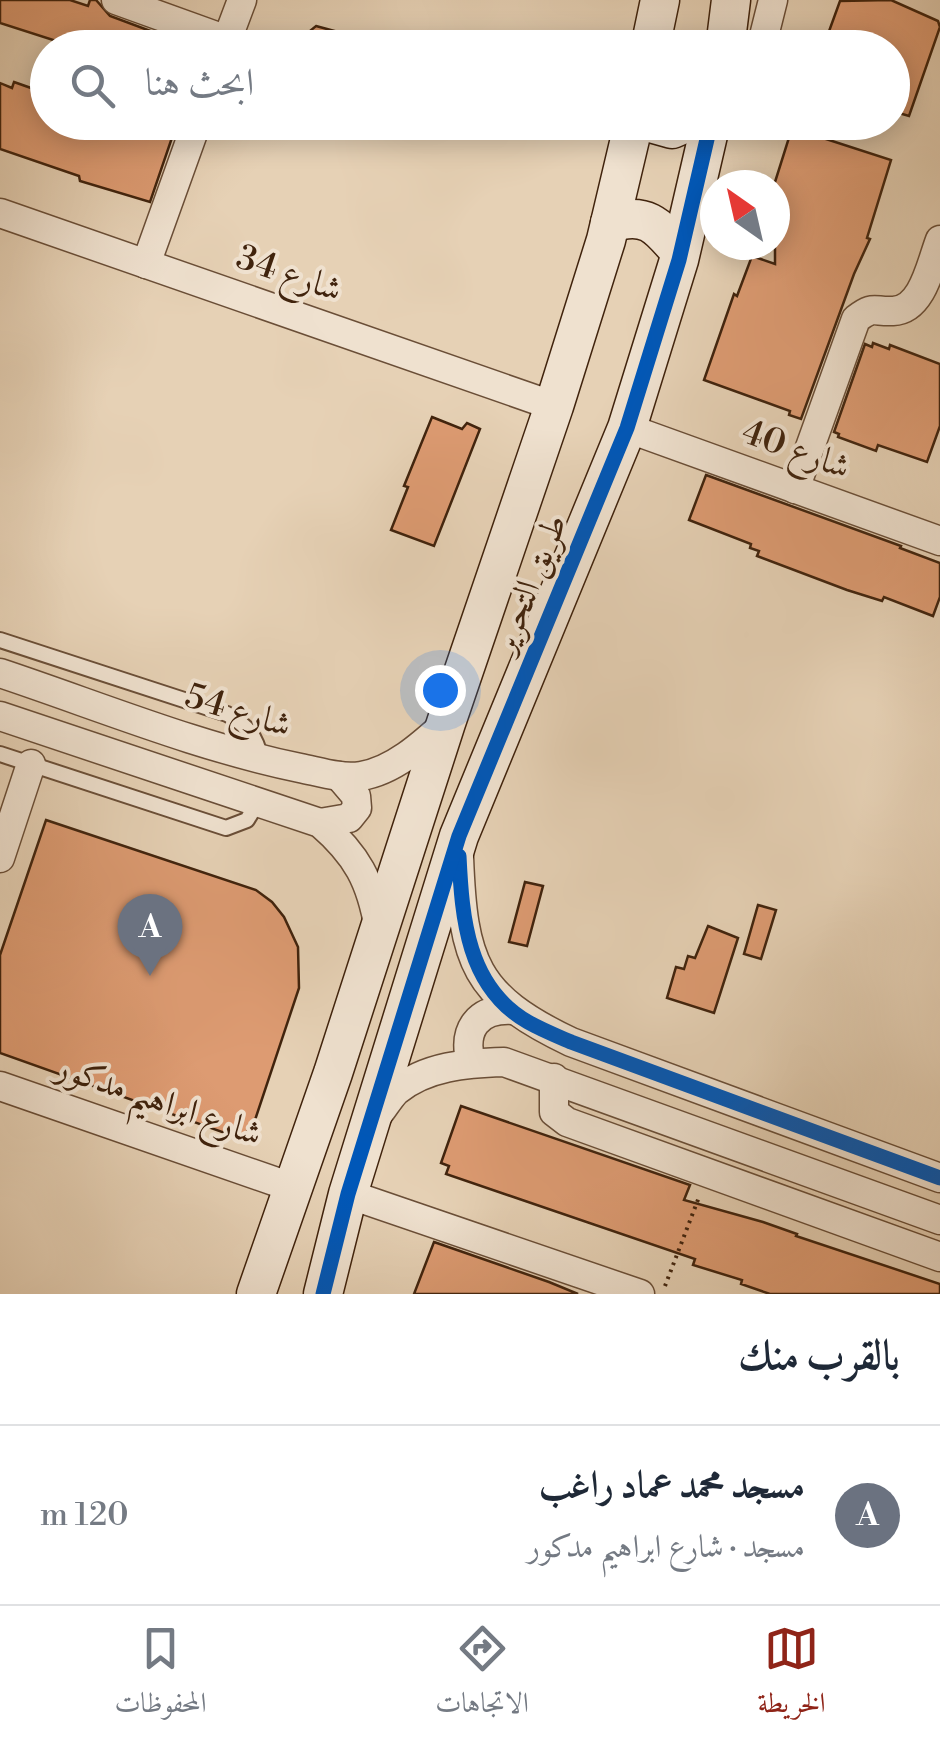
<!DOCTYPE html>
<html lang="ar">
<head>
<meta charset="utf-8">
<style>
	body { margin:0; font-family:"Libre Bodoni",Amiri,serif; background:#f2f2f3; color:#1f2937; direction:rtl }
	.compass { position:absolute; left:700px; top:170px; width:90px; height:90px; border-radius:50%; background:#fff; box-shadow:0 5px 25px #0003; rotate:326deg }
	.you { position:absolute; left:440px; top:690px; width:35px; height:35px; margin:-25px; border:8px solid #fff; border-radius:50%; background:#1a73e8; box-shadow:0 0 0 15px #1a73e833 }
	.badge { display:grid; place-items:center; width:65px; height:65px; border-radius:50%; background:#8f2418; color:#fff; font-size:32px; font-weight:700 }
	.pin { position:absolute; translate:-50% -82px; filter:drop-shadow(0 2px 5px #0008) }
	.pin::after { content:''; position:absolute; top:52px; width:35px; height:30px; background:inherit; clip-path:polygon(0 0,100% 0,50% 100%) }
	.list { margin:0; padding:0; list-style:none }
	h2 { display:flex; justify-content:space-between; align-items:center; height:130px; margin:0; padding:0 40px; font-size:42px }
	h2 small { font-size:32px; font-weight:400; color:#747a83 }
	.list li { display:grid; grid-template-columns:65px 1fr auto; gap:30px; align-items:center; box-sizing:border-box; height:180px; padding:0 40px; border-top:2px solid #e0e1e3 }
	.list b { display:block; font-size:38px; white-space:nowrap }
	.list p { margin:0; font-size:32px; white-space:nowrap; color:#747a83 }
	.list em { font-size:32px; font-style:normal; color:#747a83 }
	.icon { flex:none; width:55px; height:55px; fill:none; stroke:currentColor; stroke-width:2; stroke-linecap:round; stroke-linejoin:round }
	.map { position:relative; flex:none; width:940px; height:1294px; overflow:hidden; direction:ltr }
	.search { position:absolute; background:#fff; box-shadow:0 5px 25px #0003; left:30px; right:30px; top:30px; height:110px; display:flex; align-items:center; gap:25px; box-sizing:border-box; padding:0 35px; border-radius:55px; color:#747a83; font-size:38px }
	.sheet { height:310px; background:#fff }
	nav { display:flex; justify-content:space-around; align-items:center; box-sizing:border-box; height:140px; border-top:2px solid #e0e1e3; background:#fff; font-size:28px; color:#747a83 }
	nav a { display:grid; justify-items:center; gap:5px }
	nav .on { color:#8f2418 }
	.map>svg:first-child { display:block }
</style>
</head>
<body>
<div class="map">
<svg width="940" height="1294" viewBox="0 0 940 1294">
	<rect width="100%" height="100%" fill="#e6d1b5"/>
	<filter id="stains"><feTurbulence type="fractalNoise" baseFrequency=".002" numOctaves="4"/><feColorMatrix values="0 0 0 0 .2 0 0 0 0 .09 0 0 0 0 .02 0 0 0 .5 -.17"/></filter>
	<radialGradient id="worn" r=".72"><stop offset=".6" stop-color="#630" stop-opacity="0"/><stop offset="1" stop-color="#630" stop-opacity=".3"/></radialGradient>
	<g fill="#dd9b72" stroke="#40230d" stroke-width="2.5">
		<path d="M 0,0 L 70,0 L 88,6 L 90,0 L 96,0 L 110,16 L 196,48 L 78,48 L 0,23 Z"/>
		<path d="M 891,0 L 938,21 L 940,27 L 909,116 L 892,111 L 892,48 L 864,48 L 828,34 L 840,1 Z"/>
		<path d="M 316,26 L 375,42 L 375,48 L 289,48 Z"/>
		<path d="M 14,82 L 48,94 L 48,122 L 165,122 L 176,126 L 150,202 L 80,181 L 79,176 L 0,149 L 0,83 L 12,88 Z"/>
		<path d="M 792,128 L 891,160 L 867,238 L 870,239 L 854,274 L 801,419 L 789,415 L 790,411 L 704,380 L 734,294 L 737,296 L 752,256 L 775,264 L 775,182 Z"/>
		<path d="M 873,343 L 889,349 L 890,345 L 940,364 L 940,426 L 927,462 L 878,445 L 876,451 L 838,437 L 839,434 L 834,432 L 865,344 L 872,347 Z"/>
		<path d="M 432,417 L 462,429 L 467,423 L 480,429 L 434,546 L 391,530 L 408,487 L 404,486 Z"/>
		<path d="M 706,475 L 901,546 L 900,548 L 940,563 L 940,597 L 933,616 L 884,597 L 882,601 L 847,590 L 757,556 L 759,551 L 750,548 L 751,544 L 689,520 Z"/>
		<path d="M 46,820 L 256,890 L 272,902 L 284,917 L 298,947 L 299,988 L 252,1129 L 236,1137 L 0,1053 L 0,955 Z"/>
		<path d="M 525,882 L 543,886 L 527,946 L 509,942 Z"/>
		<path d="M 758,905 L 776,910 L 761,959 L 744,954 Z"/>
		<path d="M 708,926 L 738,938 L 714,1013 L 667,998 L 676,967 L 684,969 L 688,956 L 695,958 Z"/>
		<path d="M 461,1106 L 690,1185 L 684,1200 L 763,1222 L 797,1234 L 796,1236 L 940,1284 L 940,1294 L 770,1294 L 741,1284 L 742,1280 L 693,1265 L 695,1259 L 446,1174 L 449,1166 L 441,1163 Z"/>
		<path d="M 434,1242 L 549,1282 L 578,1294 L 414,1294 Z"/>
	</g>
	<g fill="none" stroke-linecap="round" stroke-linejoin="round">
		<g stroke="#6a4e37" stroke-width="18">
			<g id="lane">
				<path d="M 0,640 L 227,714 C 248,726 256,736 261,759"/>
				<path d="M 0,754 L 226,828 L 247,820 L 259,800"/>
			</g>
		</g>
		<g stroke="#6a4e37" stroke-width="31">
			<g id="street">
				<path d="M 116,0 L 227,40"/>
				<path d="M 224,48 L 242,0"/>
				<path d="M 761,48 L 773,0"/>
				<path d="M 0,213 L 554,406"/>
				<path d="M 146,264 L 197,122"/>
				<path d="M 627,428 L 940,541"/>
				<path d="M 795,489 L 856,319 C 874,305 873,312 893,311 C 923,310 931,263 940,240"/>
				<path d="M 0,673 C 99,706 198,747 300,768 C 320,772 341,779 361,776 C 393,771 422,745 445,724"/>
				<path d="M 0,716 L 320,823 C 357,855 371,881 379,929"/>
				<path d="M 320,823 L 349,818 L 357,808 L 356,796 L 339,776"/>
				<path d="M 459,857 C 463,961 474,996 571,1042 L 940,1178"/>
				<path d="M 0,858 L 31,764"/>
				<path d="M 471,1063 C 462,1030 477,1008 513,1010"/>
				<path d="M 554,1078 L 554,1112 L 567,1122 L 940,1257"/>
				<path d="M 0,1086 L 294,1188"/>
				<path d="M 376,1117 C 383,1109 389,1098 396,1091 C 426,1066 467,1063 504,1062 L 940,1220"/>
				<path d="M 348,1194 L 640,1294"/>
			</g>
		</g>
		<g stroke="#40230d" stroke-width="41">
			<g id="secondary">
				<path d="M 650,48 L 660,0"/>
				<path d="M 725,48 L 731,0"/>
				<path d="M 647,122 L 672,129 L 688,122"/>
				<path d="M 610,223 C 647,211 658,226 680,252"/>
				<path d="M 256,1294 L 333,1073 L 446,723 L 554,406 L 606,240 L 634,122"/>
				<path d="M 323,1294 L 348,1194 L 459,836 L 627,428 L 679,260 L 711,122"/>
			</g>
		</g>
		<path stroke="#40230d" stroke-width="4" stroke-dasharray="2.5 5" stroke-linecap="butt" d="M 665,1286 L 699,1197"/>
		<use href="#lane" stroke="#efe1cf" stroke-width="14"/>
		<use href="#street" stroke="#efe1cf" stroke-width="28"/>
		<use href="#secondary" stroke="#efe1cf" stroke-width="38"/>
		<g stroke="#efe1cf" stroke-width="21">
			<g id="cycleway">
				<path d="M 459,856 C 462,918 467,987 528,1022 C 542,1030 557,1036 571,1042 L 940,1178"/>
				<path d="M 323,1294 L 348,1194 L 459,836 L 627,428 L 679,260 L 711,122"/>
			</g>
		</g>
		<use href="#cycleway" stroke="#0057b8" stroke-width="15"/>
	</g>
	<g text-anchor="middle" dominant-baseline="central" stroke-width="8" stroke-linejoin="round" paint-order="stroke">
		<g font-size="35" fill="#40230d" stroke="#efe1cf">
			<text transform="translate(289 274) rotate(19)">شارع 34</text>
			<text transform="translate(796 450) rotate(20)">شارع 40</text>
			<text transform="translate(530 584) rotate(-68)">طريق التحرير</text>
			<text transform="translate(238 711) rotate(17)">شارع 54</text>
			<text transform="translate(159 1101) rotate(19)">شارع ابراهيم مدكور</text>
		</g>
	</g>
	<rect width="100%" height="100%" filter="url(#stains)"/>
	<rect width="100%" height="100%" fill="url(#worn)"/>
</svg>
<svg class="compass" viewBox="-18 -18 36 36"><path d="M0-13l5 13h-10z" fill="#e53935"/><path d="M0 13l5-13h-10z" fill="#747a83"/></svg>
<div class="you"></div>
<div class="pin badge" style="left:150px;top:976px;background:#6b7280">A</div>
<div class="search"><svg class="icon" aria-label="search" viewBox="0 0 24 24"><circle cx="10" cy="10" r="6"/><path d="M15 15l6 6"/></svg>ابحث هنا</div>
</div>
<section class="sheet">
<h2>بالقرب منك<small></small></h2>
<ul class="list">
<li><span class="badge" style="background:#6b7280">A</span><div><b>مسجد محمد عماد راغب</b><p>مسجد · شارع ابراهيم مدكور</p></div><em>120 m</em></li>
</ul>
</section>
<nav>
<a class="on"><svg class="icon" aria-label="map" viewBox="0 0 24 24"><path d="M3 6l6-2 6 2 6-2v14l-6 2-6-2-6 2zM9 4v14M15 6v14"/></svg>الخريطة</a>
<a><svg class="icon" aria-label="directions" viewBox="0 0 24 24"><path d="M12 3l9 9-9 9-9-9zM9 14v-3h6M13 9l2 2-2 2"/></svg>الاتجاهات</a>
<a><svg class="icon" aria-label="saved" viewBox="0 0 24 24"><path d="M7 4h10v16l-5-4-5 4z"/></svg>المحفوظات</a>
</nav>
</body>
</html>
